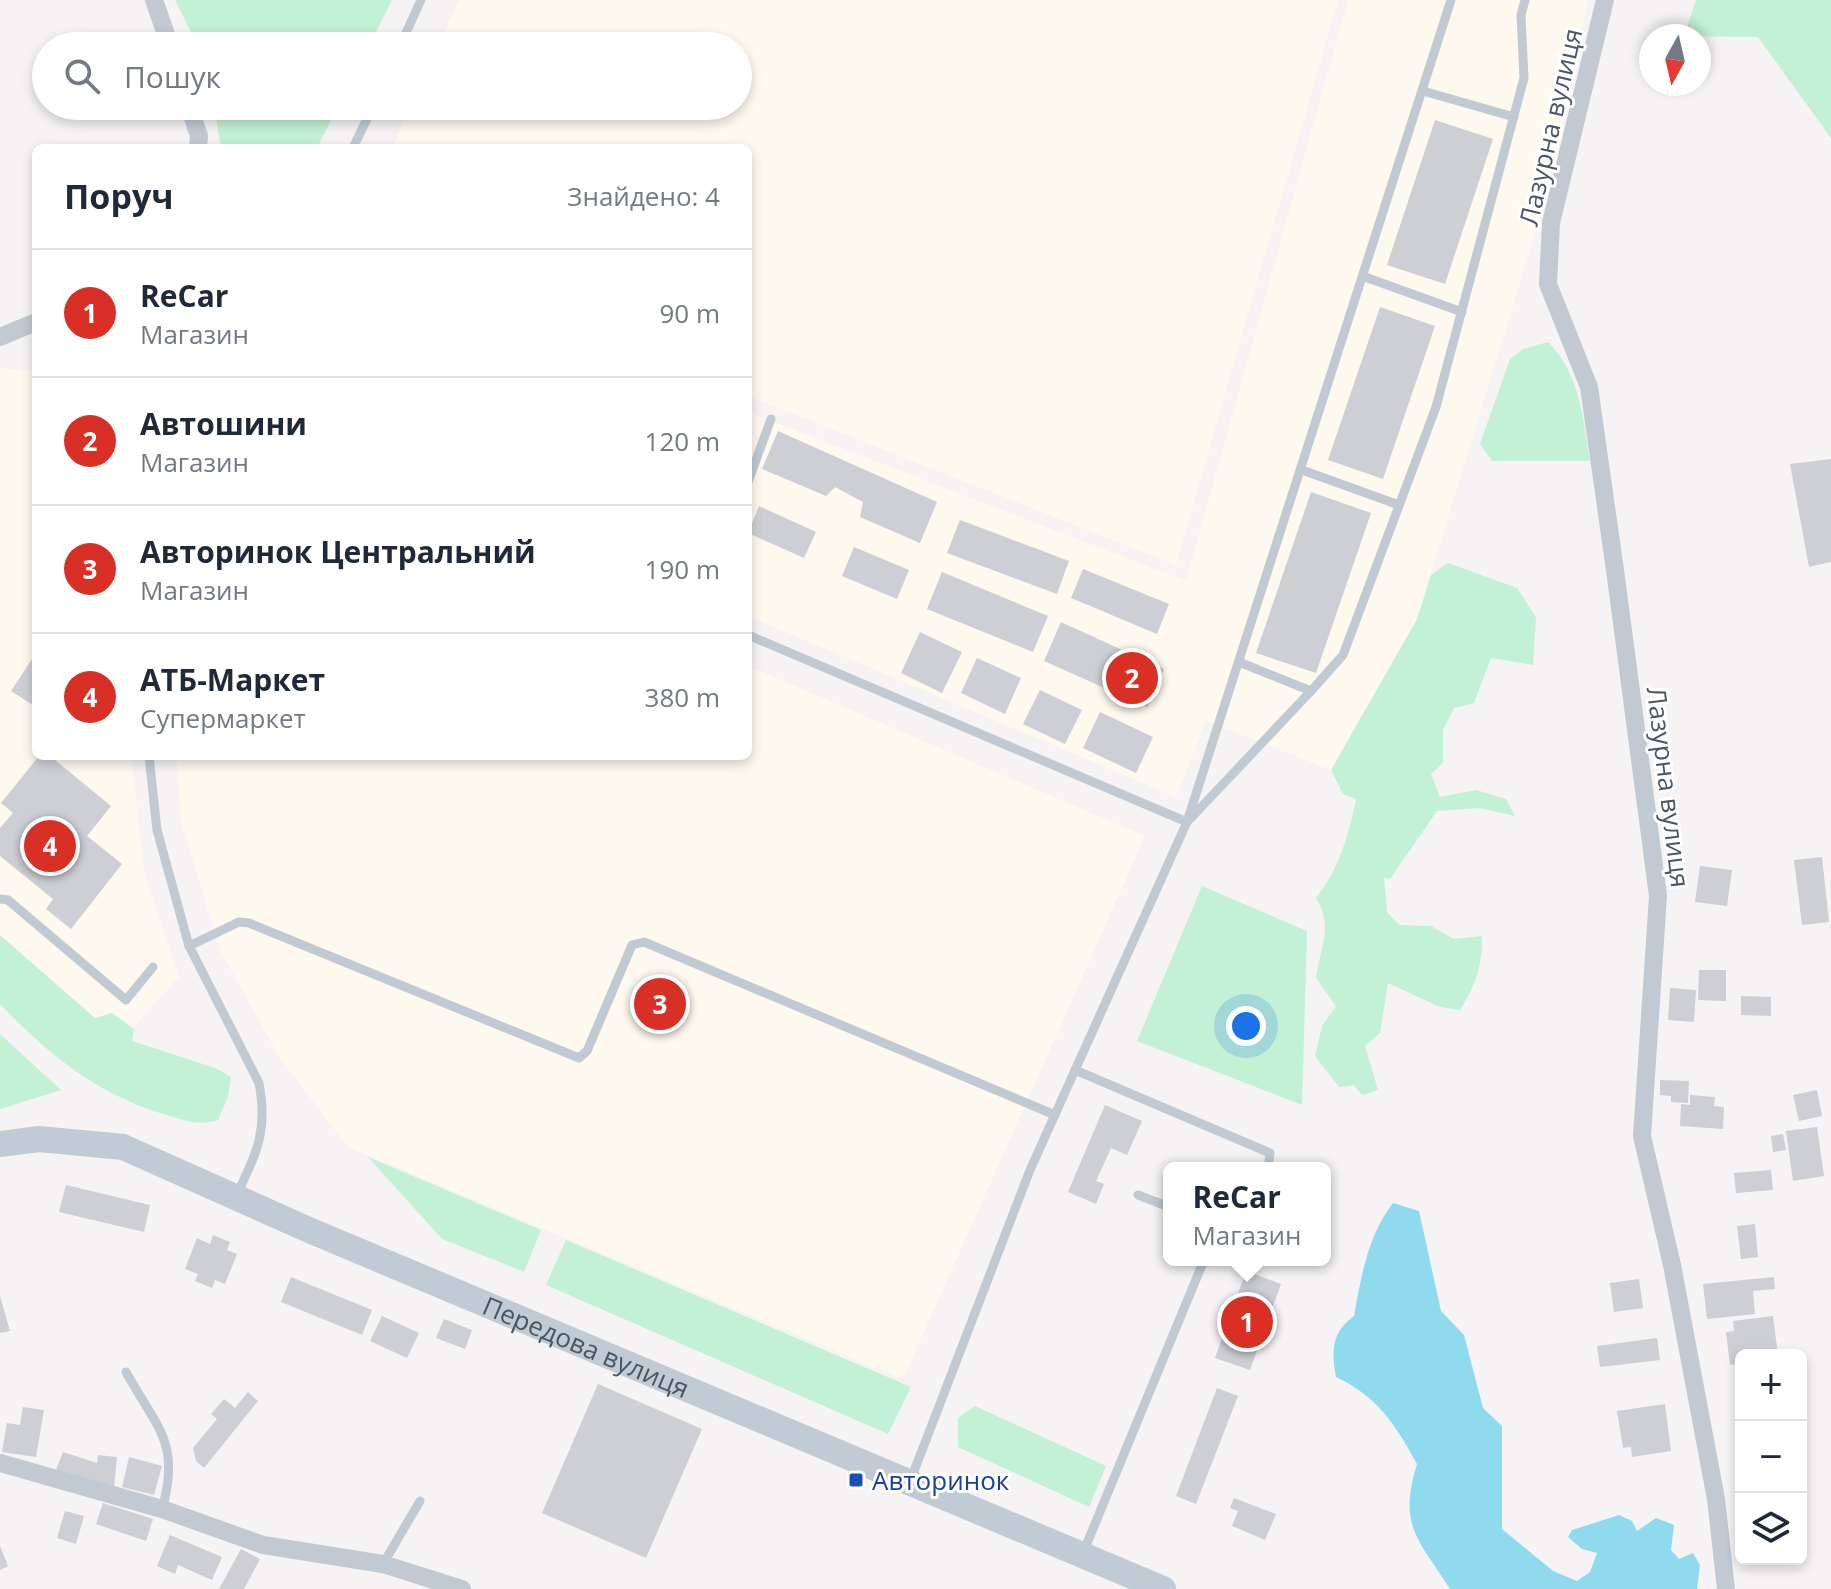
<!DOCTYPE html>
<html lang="uk">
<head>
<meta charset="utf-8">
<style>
	body { margin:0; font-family:"Open Sans",sans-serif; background:#f2f2f3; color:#1f2937 }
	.controls { position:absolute; right:24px; bottom:24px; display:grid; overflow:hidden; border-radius:12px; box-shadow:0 4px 12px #0003 }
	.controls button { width:72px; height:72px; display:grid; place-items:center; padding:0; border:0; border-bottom:2px solid #e0e1e3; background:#fff; color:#1f2937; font:40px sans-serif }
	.compass { position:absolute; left:1639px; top:24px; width:72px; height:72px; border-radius:50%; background:#fff; box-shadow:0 4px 12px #0003; rotate:188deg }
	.you { position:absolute; left:1246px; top:1026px; width:28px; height:28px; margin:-20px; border:6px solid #fff; border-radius:50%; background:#1a73e8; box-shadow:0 0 0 12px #1a73e833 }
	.badge { display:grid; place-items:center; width:52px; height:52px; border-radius:50%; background:#d93025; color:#fff; font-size:26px; font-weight:700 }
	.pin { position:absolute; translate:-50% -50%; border:4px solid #fff; box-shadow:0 2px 8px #0006 }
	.popup { position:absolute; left:1163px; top:1162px; width:168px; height:104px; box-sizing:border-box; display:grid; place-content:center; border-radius:12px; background:#fff; filter:drop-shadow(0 2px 6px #0005); font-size:26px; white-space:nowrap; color:#747a83 }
	.popup b { font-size:30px; color:#1f2937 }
	.popup::after { content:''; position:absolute; left:50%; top:100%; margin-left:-16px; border:16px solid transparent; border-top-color:#fff }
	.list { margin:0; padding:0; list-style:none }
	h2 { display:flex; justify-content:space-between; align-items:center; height:104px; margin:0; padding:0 32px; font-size:34px }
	h2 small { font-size:26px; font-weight:400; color:#747a83 }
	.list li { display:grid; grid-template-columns:52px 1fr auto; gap:24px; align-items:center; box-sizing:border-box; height:128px; padding:0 32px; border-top:2px solid #e0e1e3 }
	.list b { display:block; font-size:30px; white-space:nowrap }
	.list p { margin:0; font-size:26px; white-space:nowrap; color:#747a83 }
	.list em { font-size:26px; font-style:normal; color:#747a83 }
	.icon { flex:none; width:44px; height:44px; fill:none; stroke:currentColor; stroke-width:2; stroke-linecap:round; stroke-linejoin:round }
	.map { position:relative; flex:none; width:1831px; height:1589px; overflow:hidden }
	.search { position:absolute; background:#fff; box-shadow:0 4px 12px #0003; left:32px; top:32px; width:720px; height:88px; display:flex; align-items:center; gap:20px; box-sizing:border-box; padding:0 28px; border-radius:44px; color:#747a83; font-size:30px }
	.panel { position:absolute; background:#fff; box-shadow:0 4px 12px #0003; left:32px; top:144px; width:720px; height:616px; border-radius:12px }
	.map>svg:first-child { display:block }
</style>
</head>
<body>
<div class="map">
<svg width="1831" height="1589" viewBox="0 0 1831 1589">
	<rect width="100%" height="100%" fill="#f5f3f3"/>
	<g fill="#fdf9ef">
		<path d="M 459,0 L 1338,0 L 1176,565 L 748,396 L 748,148 L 392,148 L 411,106 L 738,106 L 738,46 L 438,46 Z"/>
		<path d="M 1348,0 L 1588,0 L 1553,175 L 1417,619 L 1331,770 L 1206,721 L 1176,797 L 748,616 L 748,412 L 1186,581 Z"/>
		<path d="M 0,368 L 36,371 L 36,756 L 131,756 L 144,870 L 179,977 L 110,1053 L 0,958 Z"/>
		<path d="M 748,666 L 1145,836 L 903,1379 L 348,1147 L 280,1058 L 220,950 L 181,821 L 176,756 L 748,756 Z"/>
	</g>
	<g fill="#c3f1d5">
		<path d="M 175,0 L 392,0 L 369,46 L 198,46 Z"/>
		<path d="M 1696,0 L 1831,0 L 1831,138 L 1758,37 L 1684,36 Z"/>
		<path d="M 214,106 L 338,106 L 317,148 L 221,148 Z"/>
		<path d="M 1548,342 C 1580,374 1583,418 1590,461 L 1492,461 L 1480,444 L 1510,359 L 1523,349 Z"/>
		<path d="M 1448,563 L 1517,588 L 1536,617 L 1533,665 L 1491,658 L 1474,703 L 1454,708 L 1443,730 L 1443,763 L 1431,774 L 1440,797 L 1476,790 L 1506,799 L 1515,816 L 1479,808 L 1437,811 L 1390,879 L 1384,878 L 1387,912 L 1399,925 L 1431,926 L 1454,939 L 1482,936 C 1482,966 1476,985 1460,1010 L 1440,1007 L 1388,983 L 1380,1033 L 1365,1046 L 1378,1090 L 1362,1095 L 1354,1085 L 1339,1087 L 1315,1056 L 1322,1026 L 1336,1006 L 1316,978 C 1320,947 1334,927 1316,898 C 1339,869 1349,835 1356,799 L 1343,794 L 1331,770 L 1417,619 L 1431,575 Z"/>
		<path d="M 1202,886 L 1307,931 L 1302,1105 L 1137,1041 Z"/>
		<path d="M 0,935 L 95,1018 L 112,1013 L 134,1029 L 132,1041 L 215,1068 L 231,1077 L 228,1097 L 218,1120 C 199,1126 188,1121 170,1116 C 99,1096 50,1056 0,1004 Z"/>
		<path d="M 0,1034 L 61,1090 L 0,1109 Z"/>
		<path d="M 368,1157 L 541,1230 L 524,1272 L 442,1239 Z"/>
		<path d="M 566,1240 L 911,1387 L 888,1434 L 546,1285 Z"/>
		<path d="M 975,1406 L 1106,1466 L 1089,1507 L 958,1447 L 958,1418 Z"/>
	</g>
	<path fill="#90daee" d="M 1393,1203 L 1419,1211 L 1441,1311 L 1464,1335 L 1483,1408 L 1502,1426 L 1502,1529 L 1553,1571 L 1577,1581 L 1590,1572 L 1597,1553 L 1582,1549 L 1568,1537 L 1572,1530 L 1619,1515 L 1632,1521 L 1637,1531 L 1656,1518 L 1674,1525 L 1671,1550 L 1679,1559 L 1693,1553 L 1700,1565 L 1697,1589 L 1450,1589 C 1418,1538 1398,1527 1417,1464 C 1395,1424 1378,1397 1336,1377 C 1331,1350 1332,1332 1354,1316 C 1361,1277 1368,1235 1393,1203 Z"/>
	<g fill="#cdcfd5">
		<path d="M 1435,120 L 1493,139 L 1445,284 L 1387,265 Z"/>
		<path d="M 1380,307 L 1435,326 L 1383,479 L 1328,460 Z"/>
		<path d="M 778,431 L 937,502 L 920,543 L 860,517 L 863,502 L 835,487 L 826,496 L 762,469 Z"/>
		<path d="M 1831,459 L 1831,562 L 1809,567 L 1790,464 Z"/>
		<path d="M 1311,492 L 1371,513 L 1316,673 L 1256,653 Z"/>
		<path d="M 759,506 L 816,532 L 804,558 L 748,533 Z"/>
		<path d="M 960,520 L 1069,561 L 1057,594 L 947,553 Z"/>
		<path d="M 854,547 L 909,570 L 897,599 L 842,576 Z"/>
		<path d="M 1083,569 L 1169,604 L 1157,634 L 1071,598 Z"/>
		<path d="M 942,572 L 1048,616 L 1033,652 L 927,609 Z"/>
		<path d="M 1061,622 L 1164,669 L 1147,707 L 1044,661 Z"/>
		<path d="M 920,632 L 962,652 L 942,693 L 901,673 Z"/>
		<path d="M 36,653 L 36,707 L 11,691 Z"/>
		<path d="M 977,658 L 1021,678 L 1005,714 L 961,693 Z"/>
		<path d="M 1040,690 L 1082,710 L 1065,744 L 1023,724 Z"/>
		<path d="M 1100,712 L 1153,737 L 1136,773 L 1083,748 Z"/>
		<path d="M 39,756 L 50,756 L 111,806 L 87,836 L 122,864 L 71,929 L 46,909 L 53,899 L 0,856 L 0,828 L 13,813 L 1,803 Z"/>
		<path d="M 1822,857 L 1829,922 L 1802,925 L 1794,860 Z"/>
		<path d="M 1700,866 L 1732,870 L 1727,906 L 1695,902 Z"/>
		<path d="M 1699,970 L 1726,970 L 1726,1001 L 1698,1000 Z"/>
		<path d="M 1670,988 L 1696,990 L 1694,1022 L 1668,1020 Z"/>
		<path d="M 1741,996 L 1771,997 L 1771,1016 L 1741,1015 Z"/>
		<path d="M 1660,1080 L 1689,1081 L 1688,1103 L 1671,1102 L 1671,1096 L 1660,1095 Z"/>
		<path d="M 1817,1090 L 1822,1116 L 1799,1121 L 1793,1095 Z"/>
		<path d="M 1690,1095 L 1715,1097 L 1714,1106 L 1724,1107 L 1723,1129 L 1680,1126 L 1681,1104 L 1690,1105 Z"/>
		<path d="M 1105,1105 L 1142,1121 L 1127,1155 L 1111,1148 L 1096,1181 L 1104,1184 L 1096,1204 L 1068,1192 Z"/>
		<path d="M 1817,1127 L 1824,1176 L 1793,1181 L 1786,1131 Z"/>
		<path d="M 1783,1134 L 1786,1150 L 1773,1152 L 1771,1136 Z"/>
		<path d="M 1771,1170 L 1773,1190 L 1736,1193 L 1734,1173 Z"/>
		<path d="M 66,1185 L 150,1205 L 144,1232 L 59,1212 Z"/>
		<path d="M 1755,1224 L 1758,1257 L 1741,1259 L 1737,1226 Z"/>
		<path d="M 213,1235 L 230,1242 L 227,1250 L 237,1254 L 225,1284 L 215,1280 L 212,1288 L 195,1281 L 198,1274 L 185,1269 L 197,1238 L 210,1244 Z"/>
		<path d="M 1246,1271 L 1281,1284 L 1250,1370 L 1215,1358 Z"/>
		<path d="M 291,1277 L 372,1310 L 362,1335 L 281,1302 Z"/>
		<path d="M 1774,1277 L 1775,1289 L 1753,1291 L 1755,1314 L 1707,1319 L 1703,1284 Z"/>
		<path d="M 1639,1279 L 1643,1308 L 1614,1312 L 1610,1283 Z"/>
		<path d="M 0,1296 L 10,1331 L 0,1333 Z"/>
		<path d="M 382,1316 L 419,1333 L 407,1358 L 370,1341 Z"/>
		<path d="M 1773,1316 L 1778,1355 L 1741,1355 L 1741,1363 L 1730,1365 L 1726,1332 L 1734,1331 L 1733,1321 Z"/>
		<path d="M 444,1319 L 472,1330 L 465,1349 L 436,1338 Z"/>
		<path d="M 1657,1338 L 1660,1360 L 1600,1367 L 1597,1346 Z"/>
		<path d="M 598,1384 L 702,1429 L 646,1558 L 542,1513 Z"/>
		<path d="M 1217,1388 L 1238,1396 L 1196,1504 L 1176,1496 Z"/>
		<path d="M 248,1392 L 258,1401 L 204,1468 L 196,1461 L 193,1448 L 217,1419 L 211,1414 L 224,1399 L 235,1408 Z"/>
		<path d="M 1665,1404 L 1671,1451 L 1632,1457 L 1631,1447 L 1623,1448 L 1617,1411 Z"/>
		<path d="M 23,1407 L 44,1410 L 36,1457 L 2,1452 L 7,1423 L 20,1425 Z"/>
		<path d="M 63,1452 L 97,1463 L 98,1455 L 117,1457 L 114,1487 L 55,1472 Z"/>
		<path d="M 129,1457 L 162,1466 L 154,1495 L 122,1487 Z"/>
		<path d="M 1234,1498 L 1276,1514 L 1265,1540 L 1232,1526 L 1238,1511 L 1230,1508 Z"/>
		<path d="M 103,1503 L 153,1519 L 146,1541 L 96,1524 Z"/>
		<path d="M 65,1511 L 84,1516 L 76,1544 L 57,1538 Z"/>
		<path d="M 170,1535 L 222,1557 L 212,1580 L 178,1565 L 175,1574 L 157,1566 Z"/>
		<path d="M 0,1546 L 8,1566 L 0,1570 Z"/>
		<path d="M 241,1549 L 260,1559 L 244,1589 L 219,1589 Z"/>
	</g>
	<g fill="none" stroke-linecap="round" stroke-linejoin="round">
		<g stroke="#c1cad2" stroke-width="9">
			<path d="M 400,46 L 421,0"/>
			<path d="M 1423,91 L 1514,117"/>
			<path d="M 353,148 L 373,106"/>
			<path d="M 1365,277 L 1462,312"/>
			<path d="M 1302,470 L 1399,505"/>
			<path d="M 748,482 L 771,419"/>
			<path d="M 748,635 L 1187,822"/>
			<path d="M 1239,662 L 1311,691 L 1343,655 L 1436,407 L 1524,78 L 1521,15 L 1525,0"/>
			<path d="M 149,756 L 157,830 L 189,946 L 259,1083 C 268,1131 257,1152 237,1194"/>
			<path d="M 1190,819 L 1311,691"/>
			<path d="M 0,899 L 8,900 L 126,1000 L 153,967"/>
			<path d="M 189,946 L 239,922 L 249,923 L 579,1058 L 587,1051 L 632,945 L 644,942 L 1055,1115"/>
			<path d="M 1075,1070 L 1270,1153 L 1268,1168"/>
			<path d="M 1138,1195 L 1169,1207"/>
			<path d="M 126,1372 C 157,1428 181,1443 162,1509"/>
			<path d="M 911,1479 L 1030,1170 L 1187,822 L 1451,0"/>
			<path d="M 1083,1553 L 1204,1260"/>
			<path d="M 383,1564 L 420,1501"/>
		</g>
		<g stroke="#c1cad2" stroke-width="18">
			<path d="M 154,0 L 170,46"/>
			<path d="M 1605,0 L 1551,223 L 1548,284 L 1589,387 L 1615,570 L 1658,896 L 1642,1136 L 1672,1265 L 1716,1499 L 1726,1589"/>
			<path d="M 189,106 L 199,136 L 198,148"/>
			<path d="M 0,337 L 36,322"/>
			<path d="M 0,1463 L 162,1509 L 263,1545 L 383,1564 L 462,1589"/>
		</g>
		<path stroke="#c1cbd6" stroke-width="26" id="s1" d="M 0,1144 L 39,1139 L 123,1147 L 309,1230 L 1163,1589"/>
	</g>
	<rect fill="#1a4fb4" stroke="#fff" stroke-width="3" x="848" y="1472" width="16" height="16" rx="4"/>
	<g text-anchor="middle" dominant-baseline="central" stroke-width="6" stroke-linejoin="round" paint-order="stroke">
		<g font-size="26" fill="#4a5661" stroke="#fff">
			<text transform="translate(1550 127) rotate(-77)">Лазурна вулиця</text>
			<text transform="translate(1669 787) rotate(83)">Лазурна вулиця</text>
			<text stroke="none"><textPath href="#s1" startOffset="628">Передова вулиця</textPath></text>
		</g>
		<g font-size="26" fill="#164399" stroke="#fff" text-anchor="start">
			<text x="872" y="1480">Авторинок</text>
		</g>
	</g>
</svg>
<div class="controls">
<button>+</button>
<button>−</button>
<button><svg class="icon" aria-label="layers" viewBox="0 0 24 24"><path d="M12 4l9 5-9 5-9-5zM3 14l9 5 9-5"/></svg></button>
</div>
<svg class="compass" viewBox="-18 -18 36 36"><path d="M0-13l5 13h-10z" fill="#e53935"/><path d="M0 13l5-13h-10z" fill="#747a83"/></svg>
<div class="you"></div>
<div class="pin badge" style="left:1247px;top:1322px">1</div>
<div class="popup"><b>ReCar</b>Магазин</div>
<div class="pin badge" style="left:1132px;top:678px">2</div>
<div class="pin badge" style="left:660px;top:1004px">3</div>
<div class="pin badge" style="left:50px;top:846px">4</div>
<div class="search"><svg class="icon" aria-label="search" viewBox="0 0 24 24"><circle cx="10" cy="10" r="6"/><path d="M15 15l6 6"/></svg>Пошук</div>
<section class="panel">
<h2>Поруч<small>Знайдено: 4</small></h2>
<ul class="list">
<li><span class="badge">1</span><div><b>ReCar</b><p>Магазин</p></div><em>90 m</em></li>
<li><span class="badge">2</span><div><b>Автошини</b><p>Магазин</p></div><em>120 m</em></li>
<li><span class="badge">3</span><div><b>Авторинок Центральний</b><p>Магазин</p></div><em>190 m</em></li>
<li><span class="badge">4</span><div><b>АТБ-Маркет</b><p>Супермаркет</p></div><em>380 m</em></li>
</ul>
</section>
</div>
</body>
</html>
